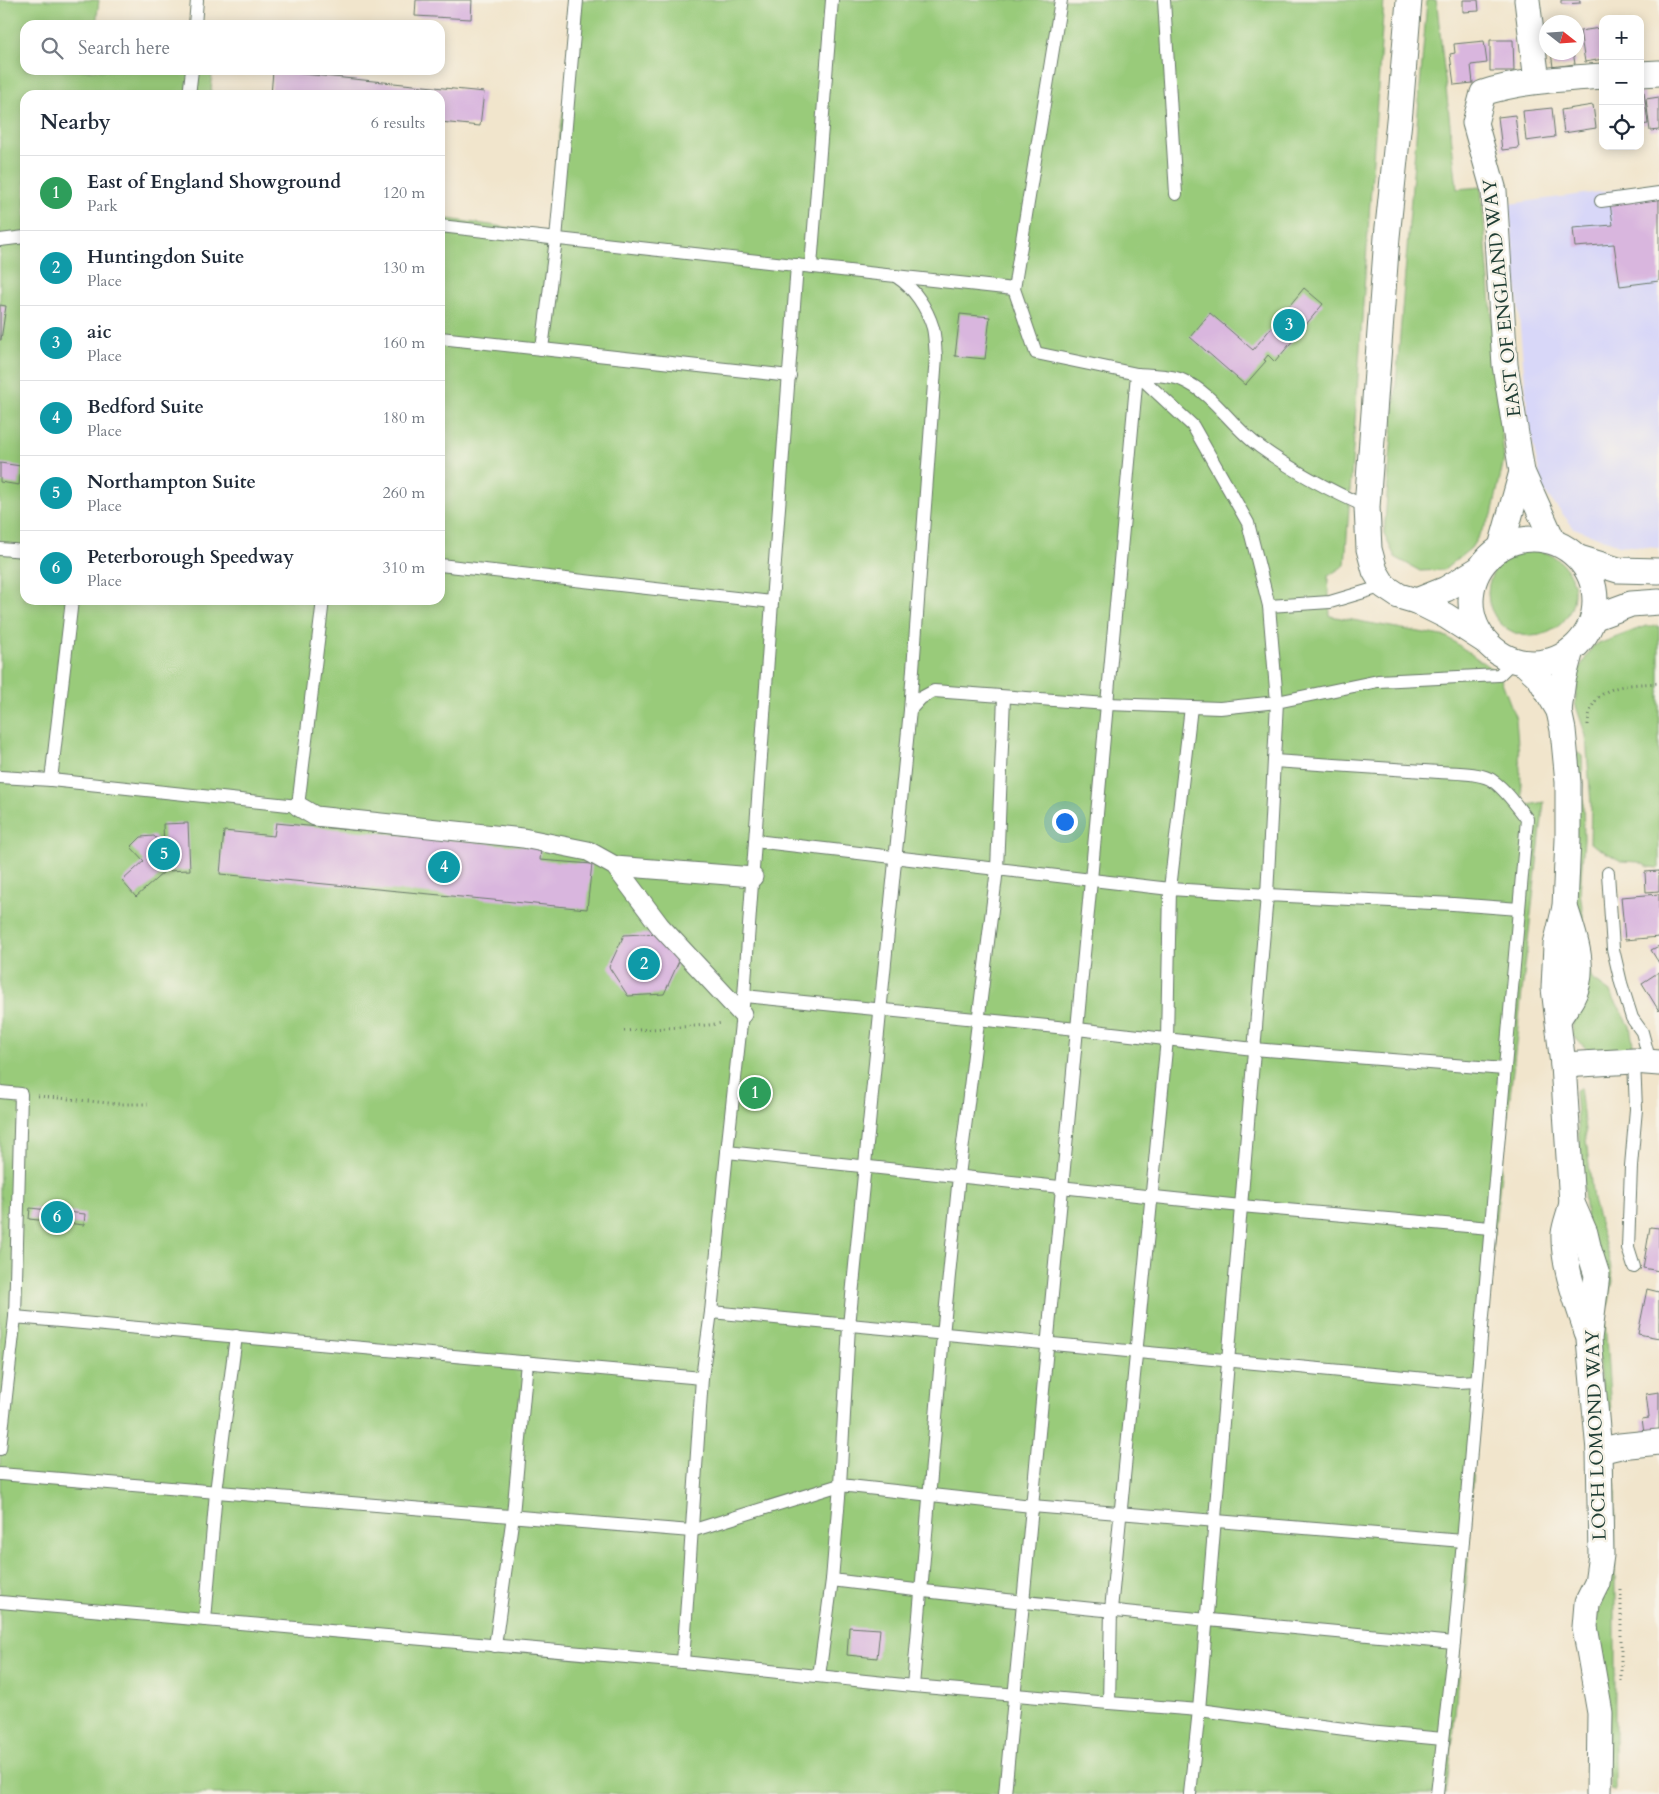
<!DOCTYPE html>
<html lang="en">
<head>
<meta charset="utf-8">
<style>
	body { margin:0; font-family:Cardo,serif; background:#f6f6f7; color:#1f2937 }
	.controls { position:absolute; right:15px; top:15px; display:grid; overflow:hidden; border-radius:10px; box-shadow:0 2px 12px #0003 }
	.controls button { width:45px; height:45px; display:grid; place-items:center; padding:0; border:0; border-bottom:1px solid #e0e1e3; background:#fff; color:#1f2937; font:25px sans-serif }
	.compass { position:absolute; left:1539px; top:15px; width:45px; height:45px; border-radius:50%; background:#fff; box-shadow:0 2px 12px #0003; rotate:107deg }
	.you { position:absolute; left:1064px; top:821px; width:18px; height:18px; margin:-12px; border:4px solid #fff; border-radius:50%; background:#1a73e8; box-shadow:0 0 0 8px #1a73e833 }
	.badge { display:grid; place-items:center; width:32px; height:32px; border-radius:50%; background:#2563eb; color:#fff; font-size:16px; font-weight:700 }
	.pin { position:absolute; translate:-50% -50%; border:2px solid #fff; box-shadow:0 1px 5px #0006 }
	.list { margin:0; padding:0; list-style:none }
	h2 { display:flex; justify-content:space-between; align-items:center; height:65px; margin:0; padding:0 20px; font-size:21px }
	h2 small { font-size:16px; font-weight:400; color:#747a83 }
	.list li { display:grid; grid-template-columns:32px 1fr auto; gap:15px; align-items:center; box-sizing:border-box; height:75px; padding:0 20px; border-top:1px solid #e0e1e3 }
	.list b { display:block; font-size:19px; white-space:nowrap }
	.list p { margin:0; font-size:16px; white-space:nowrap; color:#747a83 }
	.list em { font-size:16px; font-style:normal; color:#747a83 }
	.icon { flex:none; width:28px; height:28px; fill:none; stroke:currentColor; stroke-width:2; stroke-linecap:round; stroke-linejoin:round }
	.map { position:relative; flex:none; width:1659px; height:1794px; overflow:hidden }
	.search { position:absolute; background:#fff; box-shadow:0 2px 12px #0003; left:20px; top:20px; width:425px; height:55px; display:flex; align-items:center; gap:12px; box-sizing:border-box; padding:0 18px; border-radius:15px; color:#747a83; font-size:19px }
	.panel { position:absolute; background:#fff; box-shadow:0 2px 12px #0003; left:20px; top:90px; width:425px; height:515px; border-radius:15px }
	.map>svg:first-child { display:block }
</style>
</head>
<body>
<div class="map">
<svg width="1659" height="1794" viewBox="0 0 1659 1794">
	<rect width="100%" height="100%" fill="#f7f3e8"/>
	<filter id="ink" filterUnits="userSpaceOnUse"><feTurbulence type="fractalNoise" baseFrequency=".02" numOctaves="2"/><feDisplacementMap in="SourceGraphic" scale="10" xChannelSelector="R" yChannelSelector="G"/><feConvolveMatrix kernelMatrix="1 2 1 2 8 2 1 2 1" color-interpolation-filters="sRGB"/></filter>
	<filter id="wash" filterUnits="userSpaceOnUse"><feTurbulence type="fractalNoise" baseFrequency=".0096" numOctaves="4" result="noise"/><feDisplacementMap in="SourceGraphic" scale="20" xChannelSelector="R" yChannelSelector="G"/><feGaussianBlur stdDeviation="1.12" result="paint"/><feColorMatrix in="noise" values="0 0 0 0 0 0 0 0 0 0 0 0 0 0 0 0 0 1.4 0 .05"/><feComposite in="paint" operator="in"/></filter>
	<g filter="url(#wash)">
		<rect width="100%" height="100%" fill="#f1e5cc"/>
		<path fill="#d8d7f8" d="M 1659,184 L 1659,548 L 1619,545 L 1574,528 L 1543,490 L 1529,427 L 1509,204 Z"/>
		<g fill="#99cb7a" stroke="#5c8457">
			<path d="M 0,0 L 99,0 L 96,25 L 25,25 L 25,70 L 212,70 L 211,95 L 25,95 L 25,600 L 440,600 L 440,218 L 547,233 L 578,0 L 1384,0 L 1345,565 L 1328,576 L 1330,616 L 1447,637 L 1499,674 L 1516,719 L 1523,806 L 1544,802 L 1477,1381 L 1468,1561 L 1453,1738 L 1446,1794 L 0,1794 Z"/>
			<path d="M 1427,0 L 1436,0 L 1437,5 L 1457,189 L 1481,187 L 1504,459 L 1492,515 L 1471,548 L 1444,570 L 1420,571 L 1395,557 L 1384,534 Z"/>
			<circle cx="1531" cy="593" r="43"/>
			<path d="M 1646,626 L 1659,626 L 1659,868 L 1649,867 L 1639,862 L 1621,861 L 1590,843 L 1591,804 L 1586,736 L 1575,703 L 1579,669 L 1593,646 Z"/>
			<path d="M 1577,752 L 1582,756 L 1584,839 L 1580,892 L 1591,978 L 1610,992 L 1630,1026 L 1634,1050 L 1590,1052 L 1572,1035 L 1574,1007 L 1574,877 Z"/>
			<path d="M 1580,1087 L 1593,1200 L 1610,1263 L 1613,1281 L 1605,1321 L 1612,1427 L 1604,1421 L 1575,1092 Z"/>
			<path d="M 1615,1464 L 1615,1792 L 1610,1789 L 1596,1621 L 1606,1579 L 1611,1474 Z"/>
		</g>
		<g id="blocks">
			<g fill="#d9b6de">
				<path d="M 416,0 L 472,0 L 471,19 L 415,16 Z"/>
				<path d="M 1463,0 L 1478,0 L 1479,11 L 1463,12 Z"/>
				<path d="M 1561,0 L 1580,0 L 1580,3 L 1561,4 Z"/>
				<path d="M 1600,28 L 1603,59 L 1585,62 L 1580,31 Z"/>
				<path d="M 1490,40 L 1513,40 L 1514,71 L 1490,71 Z"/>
				<path d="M 1484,41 L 1487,63 L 1471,65 L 1473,83 L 1454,85 L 1450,54 L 1455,53 L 1454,44 Z"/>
				<path d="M 1551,52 L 1573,52 L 1575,64 L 1553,67 Z"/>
				<path d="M 273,71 L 484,92 L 480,126 L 440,122 L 440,95 L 271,95 Z"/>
				<path d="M 1640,92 L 1644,92 L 1648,124 L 1640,125 Z"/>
				<path d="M 1659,97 L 1659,130 L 1650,131 L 1646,99 Z"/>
				<path d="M 1593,105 L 1596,128 L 1564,133 L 1561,110 Z"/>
				<path d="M 1552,108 L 1555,137 L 1526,141 L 1523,111 Z"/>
				<path d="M 1515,115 L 1519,148 L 1502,150 L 1498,117 Z"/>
				<path d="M 1659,197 L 1659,281 L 1620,286 L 1614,244 L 1575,247 L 1573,228 L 1613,225 L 1610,203 Z"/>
				<path d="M 1304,288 L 1323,304 L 1275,362 L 1268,355 L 1264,360 L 1266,361 L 1245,385 L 1190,337 L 1210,313 L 1253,350 Z"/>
				<path d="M 0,305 L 6,306 L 1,340 L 0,340 Z"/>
				<path d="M 960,314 L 990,317 L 985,359 L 955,356 Z"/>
				<path d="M 0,463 L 21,466 L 19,485 L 0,482 Z"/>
				<path d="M 188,823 L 190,870 L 165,871 L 136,897 L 122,881 L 144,861 L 131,847 L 141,837 L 154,836 L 164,847 L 163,824 Z"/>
				<path d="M 276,823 L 541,848 L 540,860 L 592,864 L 587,909 L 220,874 L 224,831 L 274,836 Z"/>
				<path d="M 1659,871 L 1659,891 L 1646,892 L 1645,872 Z"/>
				<path d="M 1659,894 L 1659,937 L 1625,940 L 1621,897 Z"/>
				<path d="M 660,933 L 679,961 L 664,994 L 628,996 L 609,967 L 624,935 Z"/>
				<path d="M 1659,946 L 1659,963 L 1651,950 Z"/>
				<path d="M 1659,972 L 1659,1011 L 1642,983 Z"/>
				<path d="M 30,1208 L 85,1214 L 84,1225 L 29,1219 Z"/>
				<path d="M 1650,1227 L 1659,1228 L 1659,1271 L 1643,1268 Z"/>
				<path d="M 1647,1289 L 1659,1292 L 1659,1338 L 1638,1334 Z"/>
				<path d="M 1659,1392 L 1659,1431 L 1644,1433 L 1642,1419 L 1649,1418 L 1646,1394 Z"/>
				<path d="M 849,1627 L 880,1629 L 877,1658 L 847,1655 Z"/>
			</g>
		</g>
	</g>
	<g filter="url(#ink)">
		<use href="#blocks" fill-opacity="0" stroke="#687869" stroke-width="1"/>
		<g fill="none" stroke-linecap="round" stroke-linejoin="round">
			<g stroke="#687869" stroke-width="14">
				<g id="service">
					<path d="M 1164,0 L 1176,194"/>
					<path d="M 195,25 L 197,0"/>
					<path d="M 189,95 L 192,70"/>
					<path d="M 1601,201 L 1659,193"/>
					<path d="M 440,226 L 1014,289"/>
					<path d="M 0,240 L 25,237"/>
					<path d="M 811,266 L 832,0"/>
					<path d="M 897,277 C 914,288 927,308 933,328 C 935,337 935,348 936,356 L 910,710"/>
					<path d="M 440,338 L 542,349 L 556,239 L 577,0"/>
					<path d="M 542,349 L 790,376"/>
					<path d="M 1137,374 L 1193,426 L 1248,523 L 1269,606"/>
					<path d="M 1137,374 C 1150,375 1171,375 1182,380 C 1215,394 1231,427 1260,447 C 1292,470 1331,491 1367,507"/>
					<path d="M 0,549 L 25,551"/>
					<path d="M 440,565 L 772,602"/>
					<path d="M 1384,586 L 1330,602 L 1269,606 L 1277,702 L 1220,708 L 1107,704 L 934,691 L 921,698 L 910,710 L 849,1326 L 840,1485 L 832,1580 C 1039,1606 1246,1623 1454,1643"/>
					<path d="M 1004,697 L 997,869 L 959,1176 L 943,1335 L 913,1686 L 1109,1703 L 1111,1610 L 1167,1039 L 1170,889 L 1191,707"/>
					<path d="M 1274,761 L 1439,772 C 1453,773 1482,772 1493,781 C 1506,790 1517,806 1527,819 L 1454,1643 L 1437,1794"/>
					<path d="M 0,777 L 51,780 L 298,806 L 323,600"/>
					<path d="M 51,780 L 72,600"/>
					<path d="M 755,841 L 1170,889 L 1267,895 L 1277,702 L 1378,681 L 1499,675 L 1514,660"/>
					<path d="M 1608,873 L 1613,949 L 1621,983 L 1632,1018 L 1642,1032 L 1650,1062"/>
					<path d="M 744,996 L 1077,1029 L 1254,1049 L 1504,1069"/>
					<path d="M 1634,1061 L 1636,1109 L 1631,1166 L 1628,1248 L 1634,1267"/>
					<path d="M 0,1092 L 21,1094 L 15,1317"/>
					<path d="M 727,1152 L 1241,1206 L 1490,1228"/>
					<path d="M 711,1312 L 1458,1382 L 1477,1381"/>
					<path d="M 0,1449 L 15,1317 L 702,1378"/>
					<path d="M 0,1474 L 691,1531 L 840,1485 L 1032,1506 L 1463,1541"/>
					<path d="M 0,1602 L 683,1662 L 913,1686"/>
					<path d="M 205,1620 L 216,1492 L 236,1336"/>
					<path d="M 495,1646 L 513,1515 L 527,1362"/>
					<path d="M 683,1662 L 702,1378 L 711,1312 L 727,1152 L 744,996 L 772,602 L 797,265"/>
					<path d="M 819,1676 L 832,1580"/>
					<path d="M 1109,1703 L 1199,1710 L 1368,1732 L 1443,1739"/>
					<path d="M 1005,1794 L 1091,880 L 1137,374 L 1036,353 L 1014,289 L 1061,0"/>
					<path d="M 1190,1794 L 1199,1710 L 1267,895 L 1453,904 L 1519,909"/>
				</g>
			</g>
			<g stroke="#687869" stroke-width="21">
				<g id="pedestrian">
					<path d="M 298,806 L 315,816 L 523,838 L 588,851 L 615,866 L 660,926 L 742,1014"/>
					<path d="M 615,866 L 753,877"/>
				</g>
			</g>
			<g stroke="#687869" stroke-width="27">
				<g id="minor">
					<path d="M 1409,0 L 1400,111 L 1387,237 L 1367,507 L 1369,549 L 1375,571 L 1384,586 L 1399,596 L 1416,601 L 1446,616 L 1485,641"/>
					<path d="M 1527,0 L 1537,81"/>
					<path d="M 1640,74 L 1659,73"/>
					<circle cx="1533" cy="601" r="62"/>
					<path d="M 1553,541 L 1522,472 L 1505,365 L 1494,191 L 1475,123 L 1483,93 C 1522,80 1562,79 1603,76"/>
					<path d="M 1501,547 L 1522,472"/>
					<path d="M 1579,558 L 1618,570 L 1659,571"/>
					<path d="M 1416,601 L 1446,589 L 1479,569"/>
					<path d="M 1593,618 L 1631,604 L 1659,602"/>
					<path d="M 1524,663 L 1539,677 L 1559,711 L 1563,730 L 1568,782 L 1568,839 L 1565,907 L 1556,945 L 1554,988 L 1563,1065 L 1572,1203 L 1585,1233 L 1589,1250 L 1597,1275 L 1589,1339 L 1599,1451 L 1601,1555 L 1597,1583 L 1587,1603 L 1585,1627 L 1600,1713 L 1599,1794"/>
					<path d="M 1559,711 L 1563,680 L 1571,650"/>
					<path d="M 1559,1018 C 1563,1011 1568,1005 1572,998 C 1588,970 1574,935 1565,907"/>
					<path d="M 1563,1065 L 1634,1061 L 1659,1063"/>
					<path d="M 1572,1203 C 1570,1213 1565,1224 1564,1234 C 1563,1267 1577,1301 1587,1332"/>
					<path d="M 1599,1451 L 1620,1446 L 1659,1442"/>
				</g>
			</g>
			<g stroke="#687869" stroke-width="3" stroke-dasharray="1 4" stroke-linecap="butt">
				<path d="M 1588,725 C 1590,683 1627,685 1659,683"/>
				<path d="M 624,1031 L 708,1025 L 723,1023"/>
				<path d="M 38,1096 L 119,1104 L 148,1104"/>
				<path d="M 1621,1681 L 1621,1590"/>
			</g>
			<use href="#service" stroke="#fff" stroke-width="12"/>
			<use href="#pedestrian" stroke="#fff" stroke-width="19"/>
			<use href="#minor" stroke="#fff" stroke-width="25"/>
		</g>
	</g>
	<g text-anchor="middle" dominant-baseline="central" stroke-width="5" stroke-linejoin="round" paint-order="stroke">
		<g font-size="19" fill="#1f3d34" stroke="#f7f3e8">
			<text transform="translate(1502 298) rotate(-96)">EAST OF ENGLAND WAY</text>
			<text transform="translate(1596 1435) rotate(-92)">LOCH LOMOND WAY</text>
		</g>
	</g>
</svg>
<div class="controls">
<button>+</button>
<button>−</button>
<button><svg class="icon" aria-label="locate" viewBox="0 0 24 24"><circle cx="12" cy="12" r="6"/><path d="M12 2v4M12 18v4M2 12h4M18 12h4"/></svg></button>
</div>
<svg class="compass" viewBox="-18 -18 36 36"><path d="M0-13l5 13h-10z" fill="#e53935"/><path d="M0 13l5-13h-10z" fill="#747a83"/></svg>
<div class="you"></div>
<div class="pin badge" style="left:755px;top:1093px;background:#2e9e5b">1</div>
<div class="pin badge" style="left:644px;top:964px;background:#0f9aa8">2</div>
<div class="pin badge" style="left:1289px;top:325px;background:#0f9aa8">3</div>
<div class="pin badge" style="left:444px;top:867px;background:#0f9aa8">4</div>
<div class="pin badge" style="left:164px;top:854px;background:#0f9aa8">5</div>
<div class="pin badge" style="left:57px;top:1217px;background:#0f9aa8">6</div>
<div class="search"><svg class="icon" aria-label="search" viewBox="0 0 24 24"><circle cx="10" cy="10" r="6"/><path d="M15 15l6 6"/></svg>Search here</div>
<section class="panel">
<h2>Nearby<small>6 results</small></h2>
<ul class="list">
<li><span class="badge" style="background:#2e9e5b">1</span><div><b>East of England Showground</b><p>Park</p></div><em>120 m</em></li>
<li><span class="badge" style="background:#0f9aa8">2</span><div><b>Huntingdon Suite</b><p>Place</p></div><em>130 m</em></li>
<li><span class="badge" style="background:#0f9aa8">3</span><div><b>aic</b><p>Place</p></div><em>160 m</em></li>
<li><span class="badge" style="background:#0f9aa8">4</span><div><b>Bedford Suite</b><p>Place</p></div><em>180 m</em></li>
<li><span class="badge" style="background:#0f9aa8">5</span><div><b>Northampton Suite</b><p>Place</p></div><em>260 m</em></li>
<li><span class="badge" style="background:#0f9aa8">6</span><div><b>Peterborough Speedway</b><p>Place</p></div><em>310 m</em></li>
</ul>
</section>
</div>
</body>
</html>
